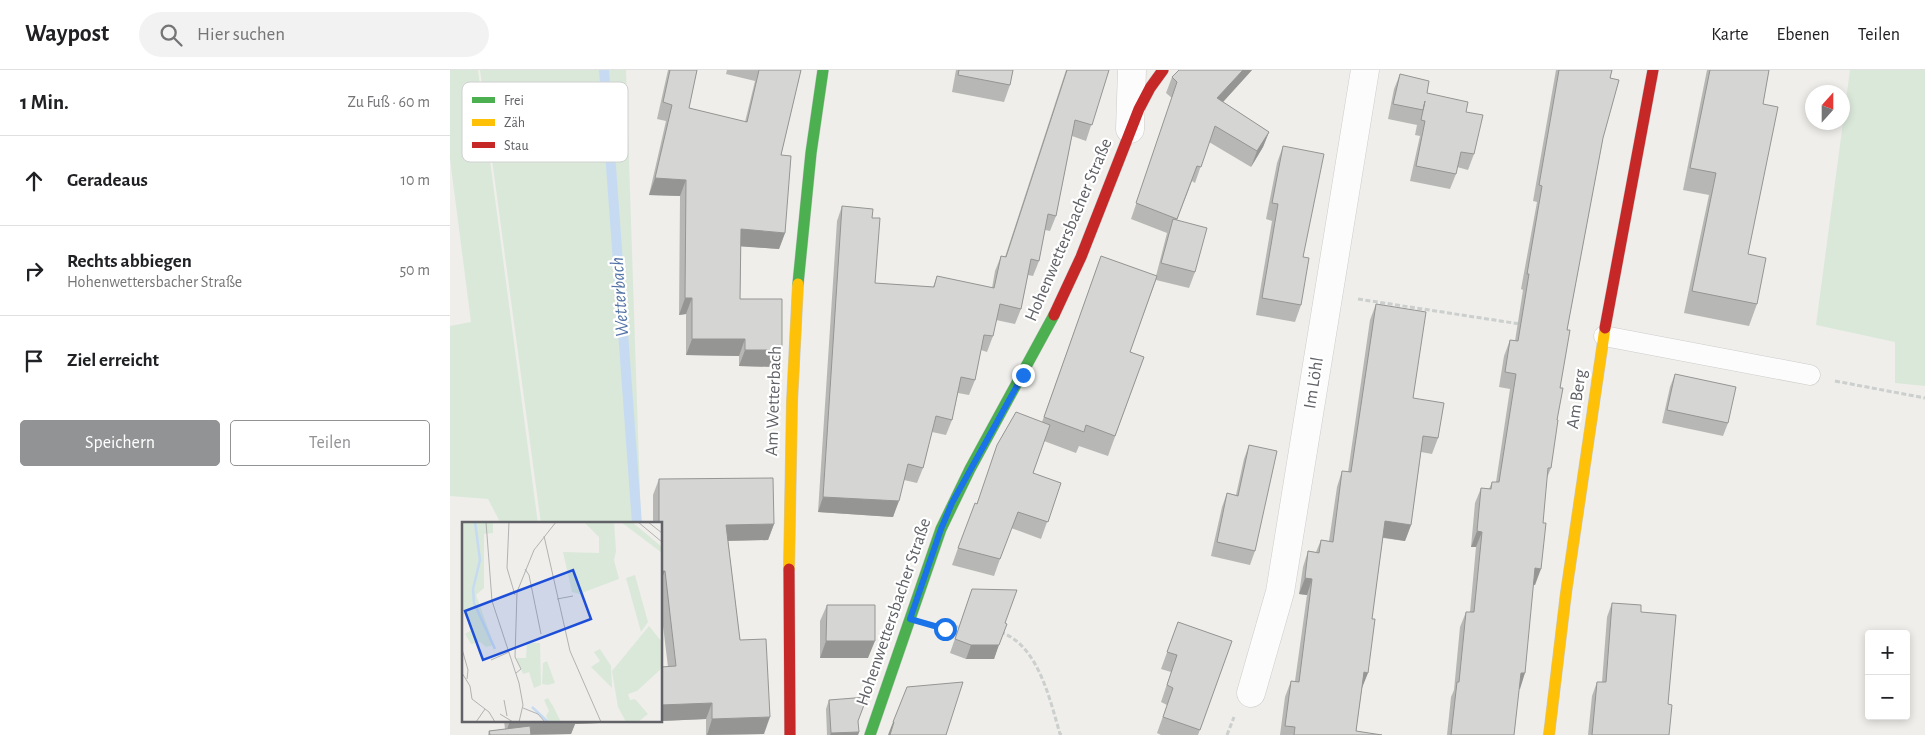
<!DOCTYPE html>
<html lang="de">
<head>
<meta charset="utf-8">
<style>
	body { margin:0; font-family:"Alegreya Sans",sans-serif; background:#f2f2f2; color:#202124 }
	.controls { position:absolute; right:15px; bottom:15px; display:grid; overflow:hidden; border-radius:5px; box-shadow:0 2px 8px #0003 }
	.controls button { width:45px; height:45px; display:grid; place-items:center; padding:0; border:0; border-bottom:1px solid #e0e0e0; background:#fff; color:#202124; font:25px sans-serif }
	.compass { position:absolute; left:1355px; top:15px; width:45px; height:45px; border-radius:50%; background:#fff; box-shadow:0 2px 8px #0003; rotate:21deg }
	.stop { position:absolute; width:15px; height:15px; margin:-11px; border:4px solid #1a73e8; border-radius:50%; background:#fff }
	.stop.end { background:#1a73e8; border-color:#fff; box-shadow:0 1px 5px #0008 }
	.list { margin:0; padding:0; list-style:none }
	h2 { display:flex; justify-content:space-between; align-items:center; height:65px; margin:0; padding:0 20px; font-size:21px }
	h2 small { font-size:16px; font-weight:400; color:#757577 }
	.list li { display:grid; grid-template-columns:32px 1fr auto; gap:15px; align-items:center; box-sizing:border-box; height:90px; padding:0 20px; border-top:1px solid #e0e0e0 }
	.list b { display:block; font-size:19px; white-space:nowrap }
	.list p { margin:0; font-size:16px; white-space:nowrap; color:#757577 }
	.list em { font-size:16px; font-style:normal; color:#757577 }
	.actions { display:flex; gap:10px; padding:15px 20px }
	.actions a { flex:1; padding:11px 0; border:1px solid #929395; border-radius:5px; text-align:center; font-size:18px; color:#929395 }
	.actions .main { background:#929395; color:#fff }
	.icon { flex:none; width:28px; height:28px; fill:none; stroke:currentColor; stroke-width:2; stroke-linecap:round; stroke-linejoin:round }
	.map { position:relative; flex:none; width:1475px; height:665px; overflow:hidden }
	header { display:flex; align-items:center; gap:30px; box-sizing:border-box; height:70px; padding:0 25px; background:#fff; border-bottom:1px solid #e0e0e0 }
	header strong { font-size:24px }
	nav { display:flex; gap:28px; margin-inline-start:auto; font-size:18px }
	.search { width:350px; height:45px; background:#f2f2f2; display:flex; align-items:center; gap:12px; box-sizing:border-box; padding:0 18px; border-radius:28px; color:#757577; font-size:19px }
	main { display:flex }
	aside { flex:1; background:#fff }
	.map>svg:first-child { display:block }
</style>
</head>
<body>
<header>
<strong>Waypost</strong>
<div class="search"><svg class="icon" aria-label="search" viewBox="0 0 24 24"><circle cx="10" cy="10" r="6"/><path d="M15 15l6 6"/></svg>Hier suchen</div>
<nav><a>Karte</a><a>Ebenen</a><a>Teilen</a></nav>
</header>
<main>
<aside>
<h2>1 Min.<small>Zu Fuß · 60 m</small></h2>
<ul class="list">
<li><svg class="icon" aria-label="ahead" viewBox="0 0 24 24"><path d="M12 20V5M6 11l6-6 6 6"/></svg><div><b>Geradeaus</b></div><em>10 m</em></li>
<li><svg class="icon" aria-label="right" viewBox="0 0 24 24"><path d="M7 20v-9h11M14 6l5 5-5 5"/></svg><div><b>Rechts abbiegen</b><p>Hohenwettersbacher Straße</p></div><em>50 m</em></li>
<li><svg class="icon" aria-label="arrive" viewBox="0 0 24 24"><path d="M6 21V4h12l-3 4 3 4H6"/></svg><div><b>Ziel erreicht</b></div></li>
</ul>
<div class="actions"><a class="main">Speichern</a><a>Teilen</a></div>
</aside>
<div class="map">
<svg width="1475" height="665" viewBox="0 0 1475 665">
	<rect width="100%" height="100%" fill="#efeeea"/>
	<g fill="#dae8da">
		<path d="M 0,0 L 28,0 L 88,454 L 51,454 L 38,429 L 0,426 L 0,256 L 21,252 L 0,89 Z"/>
		<path d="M 30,0 L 176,0 L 191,454 L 91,454 Z"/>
		<path d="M 1400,0 L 1475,0 L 1475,316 L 1445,313 L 1445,272 L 1366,255 Z"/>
	</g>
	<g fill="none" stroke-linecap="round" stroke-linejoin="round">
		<path stroke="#c6dbf2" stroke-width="10" d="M 154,0 L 187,454"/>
		<g stroke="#cccccb" stroke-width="21">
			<path id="lane" d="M 1154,266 L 1360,305"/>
		</g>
		<g stroke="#cccccb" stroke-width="29">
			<g id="street">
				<path d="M 680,59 L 682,0"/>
				<path d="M 801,623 L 830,522 L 915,0"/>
			</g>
		</g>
		<g stroke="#cacacb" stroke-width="12">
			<g id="fast">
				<path d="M 348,214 L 361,83 L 373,0"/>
				<path d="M 420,665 L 491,459 L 520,399 L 604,245"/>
			</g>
		</g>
		<g stroke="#cacacb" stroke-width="12">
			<g id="slow">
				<path d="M 339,499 L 342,332 L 348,214"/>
				<path d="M 1099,665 L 1116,523 L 1155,258"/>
			</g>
		</g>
		<g stroke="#cacacb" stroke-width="12">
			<g id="jam">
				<path d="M 604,245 L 631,187 L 689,39 L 700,18 L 713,0"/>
				<path d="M 1155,258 L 1203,0"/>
				<path d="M 339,499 L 340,665"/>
			</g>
		</g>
		<g stroke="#cbcfcd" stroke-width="3" stroke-dasharray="5 2.5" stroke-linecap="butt">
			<path d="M 908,229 L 1070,254"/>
			<path d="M 1385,311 L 1475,328"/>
			<path d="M 489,557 L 495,559 L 512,556"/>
			<path d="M 550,562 C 588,574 600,630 610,664 L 614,665"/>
			<path d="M 777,665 L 784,647"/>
		</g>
		<use href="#lane" stroke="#fdfcfc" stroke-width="20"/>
		<use href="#street" stroke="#fdfcfc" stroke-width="28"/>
		<use href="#fast" stroke="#4caf50" stroke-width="11"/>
		<use href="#slow" stroke="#ffc107" stroke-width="11"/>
		<use href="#jam" stroke="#c62828" stroke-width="11"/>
	</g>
	<g fill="#b7b7b5">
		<path d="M 218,0 L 247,0 L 239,38 L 295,52 L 305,11 L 276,4 L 277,0 L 351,0 L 331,85 L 335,163 L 329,179 L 291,176 L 290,229 L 332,280 L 326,297 L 289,296 L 289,286 L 236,285 L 236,244 L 229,245 L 230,126 L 199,125 L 216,51 L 207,49 Z"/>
		<path d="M 506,0 L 563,0 L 560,15 L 554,32 L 502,22 Z"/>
		<path d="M 616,0 L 659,0 L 636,71 L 622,66 L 606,146 L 600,161 L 595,160 L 589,191 L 583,206 L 578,205 L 571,239 L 565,254 L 546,250 L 543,266 L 537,282 L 531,280 L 525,310 L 519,325 L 508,323 L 502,350 L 496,365 L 482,362 L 473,398 L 467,413 L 454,410 L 443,447 L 368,442 L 387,151 L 392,136 L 422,148 L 425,213 L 483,217 L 487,206 L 542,218 L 545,201 L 551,186 L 555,187 Z"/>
		<path d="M 802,0 L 773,32 L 819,62 L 813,77 L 801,97 L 759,72 L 745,113 L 742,111 L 727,150 L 745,202 L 739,218 L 706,210 L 680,282 L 694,287 L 658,386 L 629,376 L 626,383 L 594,371 L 583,403 L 611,413 L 591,469 L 561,458 L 544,506 L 502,495 L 508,478 L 527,433 L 592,352 L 651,186 L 706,206 L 717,163 L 681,149 L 722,28 L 716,23 L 722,7 Z"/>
		<path d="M 1106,0 L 1162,0 L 1160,8 L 1153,68 L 1117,260 L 1101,398 L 1097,408 L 1085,515 L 1083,514 L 1069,619 L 1064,665 L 997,665 L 1001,627 L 1004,620 L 1010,557 L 1016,542 L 1020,542 L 1026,477 L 1021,477 L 1025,433 L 1031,418 L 1039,419 L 1042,412 L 1046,412 L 1060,319 L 1049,317 L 1054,286 L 1060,270 L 1065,271 L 1073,220 L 1071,219 L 1087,132 L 1083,131 Z"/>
		<path d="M 1257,0 L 1319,0 L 1313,34 L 1298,184 L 1307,234 L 1299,256 L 1234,243 L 1259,125 L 1233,120 Z"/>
		<path d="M 950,4 L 977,23 L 1016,42 L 1024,84 L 1018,100 L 1007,97 L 1006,104 L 1000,119 L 960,111 L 970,66 L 965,65 L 967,55 L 938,49 L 944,19 Z"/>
		<path d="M 833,76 L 853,187 L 851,235 L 845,252 L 806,245 L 822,151 L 816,149 L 827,93 Z"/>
		<path d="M 926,234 L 963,328 L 988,368 L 982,384 L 971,382 L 961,455 L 955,471 L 933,468 L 906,661 L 932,665 L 830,665 L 835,627 L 841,611 L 845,611 L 857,525 L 849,524 L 853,497 L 858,481 L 866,482 L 871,470 L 879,471 L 887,417 L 892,401 L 898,402 L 920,250 Z"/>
		<path d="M 1225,304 L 1278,353 L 1273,366 L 1212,353 L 1220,317 Z"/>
		<path d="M 799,375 L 805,481 L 800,495 L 761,486 L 772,437 L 777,423 L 786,425 L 794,389 Z"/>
		<path d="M 209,409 L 324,454 L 318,470 L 278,471 L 290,570 L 314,664 L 256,665 L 256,649 L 211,651 L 211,597 L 218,597 L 211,539 L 211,454 L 203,454 L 203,425 Z"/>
		<path d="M 522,519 L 555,553 L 544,589 L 516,589 L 500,583 Z"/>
		<path d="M 1162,533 L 1191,542 L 1218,634 L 1219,665 L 1138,665 L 1142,626 L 1147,612 L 1152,612 L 1157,547 Z"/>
		<path d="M 377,535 L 418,588 L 370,588 L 370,551 Z"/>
		<path d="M 728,552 L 782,571 L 748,665 L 711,665 L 707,663 L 717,635 L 711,632 L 721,602 L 711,599 Z"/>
		<path d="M 379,630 L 409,662 L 408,665 L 377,665 L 376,639 Z"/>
		<path d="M 54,651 L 197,651 L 125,654 L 121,664 L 85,665 L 38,665 L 39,661 L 55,659 Z"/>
	</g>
	<g fill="#959594">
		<path d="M 793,0 L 802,0 L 762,44 L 767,28 Z"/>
		<path d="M 819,62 L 813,77 L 801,97 L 807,81 Z"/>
		<path d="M 205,108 L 236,110 L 230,126 L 199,125 Z"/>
		<path d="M 291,159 L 335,163 L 329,179 L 285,176 Z"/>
		<path d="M 235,228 L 242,228 L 236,244 L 229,245 Z"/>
		<path d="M 242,269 L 295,269 L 289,286 L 236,285 Z"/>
		<path d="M 295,280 L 332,280 L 326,297 L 289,296 Z"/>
		<path d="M 373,427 L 449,431 L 443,447 L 368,442 Z"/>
		<path d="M 935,451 L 961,455 L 955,471 L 930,467 Z"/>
		<path d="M 324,454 L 318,470 L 270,471 L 276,455 Z"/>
		<path d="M 1027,461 L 1032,462 L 1026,477 L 1021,477 Z"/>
		<path d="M 1085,498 L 1091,499 L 1085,515 L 1079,514 Z"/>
		<path d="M 211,501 L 215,501 L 211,510 Z"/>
		<path d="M 855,508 L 862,509 L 857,525 L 849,524 Z"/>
		<path d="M 376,571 L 425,571 L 418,588 L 370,588 Z"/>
		<path d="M 521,575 L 549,575 L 544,589 L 516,589 Z"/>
		<path d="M 914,602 L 918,603 L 912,618 L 909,618 Z"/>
		<path d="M 1071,603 L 1075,603 L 1070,619 L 1065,619 Z"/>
		<path d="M 262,633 L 256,649 L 211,651 L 211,635 Z"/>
		<path d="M 320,647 L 314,664 L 257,665 L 262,649 Z"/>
		<path d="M 60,651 L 197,651 L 125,654 L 121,664 L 55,665 Z"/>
		<path d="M 443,652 L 444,652 L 440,665 L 438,665 Z"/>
		<path d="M 409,662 L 408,665 L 380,665 L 381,663 Z"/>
	</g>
	<g fill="#d5d5d3" stroke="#959594">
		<path d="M 220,0 L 247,0 L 239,38 L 297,52 L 309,0 L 351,0 L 331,85 L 341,86 L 335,163 L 291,159 L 290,229 L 332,229 L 332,280 L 295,280 L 295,269 L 242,269 L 242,228 L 235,228 L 236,110 L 205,108 L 222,35 L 213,32 Z"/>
		<path d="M 509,0 L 563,0 L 560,15 L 508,5 Z"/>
		<path d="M 617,0 L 659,0 L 642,55 L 625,50 L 606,146 L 598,144 L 589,191 L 581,189 L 571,239 L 550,234 L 543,266 L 534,265 L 525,310 L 511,307 L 502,350 L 486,346 L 473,398 L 458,394 L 449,431 L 373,427 L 392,136 L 423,139 L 422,148 L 430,148 L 425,213 L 484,217 L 487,206 L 544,218 L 551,186 L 556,187 Z"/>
		<path d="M 729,0 L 793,0 L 767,28 L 819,62 L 807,81 L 765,56 L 751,97 L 747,96 L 727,149 L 686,133 L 727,12 L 722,7 Z"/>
		<path d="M 1109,0 L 1162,0 L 1160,8 L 1169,10 L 1153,68 L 1117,260 L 1120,260 L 1110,318 L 1113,318 L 1107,350 L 1108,350 L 1101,398 L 1098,398 L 1093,453 L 1096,453 L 1091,499 L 1085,498 L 1075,603 L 1071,603 L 1064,665 L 1001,665 L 1007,612 L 1009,612 L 1016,542 L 1024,542 L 1032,462 L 1027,461 L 1031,418 L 1041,419 L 1042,412 L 1049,412 L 1066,304 L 1055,302 L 1060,270 L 1068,271 L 1079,204 L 1077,204 L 1092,116 L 1089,115 Z"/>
		<path d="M 1260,0 L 1319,0 L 1313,34 L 1328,37 L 1298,184 L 1316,188 L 1307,234 L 1242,221 L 1266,103 L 1240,98 Z"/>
		<path d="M 950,4 L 979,11 L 977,23 L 1018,32 L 1016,42 L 1033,45 L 1024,84 L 1011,82 L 1006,104 L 966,96 L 975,51 L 971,50 L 975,31 L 973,40 L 943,34 Z"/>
		<path d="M 833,76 L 874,84 L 853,187 L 859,188 L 851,235 L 812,228 L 828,134 L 822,133 Z"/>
		<path d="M 723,149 L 757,158 L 745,202 L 711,193 Z"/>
		<path d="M 651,186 L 707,206 L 680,282 L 694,287 L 665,366 L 636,355 L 634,362 L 594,347 Z"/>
		<path d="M 926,234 L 976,242 L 963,328 L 994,333 L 988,368 L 973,366 L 961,455 L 935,451 L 922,549 L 925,549 L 918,603 L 914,602 L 906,661 L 932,665 L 844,665 L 845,657 L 835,656 L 841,611 L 849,612 L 862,509 L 855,508 L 858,481 L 869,483 L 871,470 L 883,472 L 892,401 L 901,402 Z"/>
		<path d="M 1225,304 L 1286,317 L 1278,353 L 1217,340 Z"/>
		<path d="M 566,342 L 600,355 L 583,403 L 611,413 L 598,452 L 568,442 L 550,489 L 508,478 L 525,433 L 527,434 L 547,375 Z"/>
		<path d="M 799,375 L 827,381 L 805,481 L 767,472 L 777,423 L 788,426 Z"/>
		<path d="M 323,408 L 324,454 L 276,455 L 290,570 L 316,569 L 320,647 L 262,649 L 262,633 L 211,635 L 211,597 L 226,596 L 215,501 L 211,501 L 211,454 L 209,454 L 209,409 Z"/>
		<path d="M 522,519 L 567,520 L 555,553 L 557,554 L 549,575 L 521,575 L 505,569 Z"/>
		<path d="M 1162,533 L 1191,535 L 1191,542 L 1226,545 L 1218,634 L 1222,635 L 1219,665 L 1142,665 L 1147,612 L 1156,612 Z"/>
		<path d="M 377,535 L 425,535 L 425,571 L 376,571 Z"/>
		<path d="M 728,552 L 782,571 L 750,660 L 713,647 L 723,618 L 717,615 L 727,585 L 717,582 Z"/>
		<path d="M 513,612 L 496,665 L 440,665 L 444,652 L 443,652 L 457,617 Z"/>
		<path d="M 417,627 L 408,651 L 409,662 L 381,663 L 379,630 Z"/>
		<path d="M 80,656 L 81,665 L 40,665 L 39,661 Z"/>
	</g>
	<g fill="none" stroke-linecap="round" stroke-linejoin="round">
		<path stroke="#1a73e8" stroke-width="6" d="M 495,559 L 460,549 L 491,459 L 502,433 L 573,305"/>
	</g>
	<g text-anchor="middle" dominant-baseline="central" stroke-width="4.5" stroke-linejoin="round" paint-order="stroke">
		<g font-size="18" fill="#606267" stroke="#fff">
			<text transform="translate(619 160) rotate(-67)">Hohenwettersbacher Straße</text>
			<text transform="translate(864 313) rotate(-81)">Im Löhl</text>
			<text transform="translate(1127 329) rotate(-82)">Am Berg</text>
			<text transform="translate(324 331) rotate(-88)">Am Wetterbach</text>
			<text transform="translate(444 542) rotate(-71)">Hohenwettersbacher Straße</text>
		</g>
		<g font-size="19" font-style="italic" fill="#5273a6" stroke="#fff">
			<text transform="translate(170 227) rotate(-94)">Wetterbach</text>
		</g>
	</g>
	<g transform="translate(12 452)">
		<rect width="200" height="200" fill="#efeeea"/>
		<path d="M 0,0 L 31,0 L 31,11 L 22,12 L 22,66 L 14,73 L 32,123 L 24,125 L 18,120 L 9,122 L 3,112 L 11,107 L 0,86 ZM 122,0 L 152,0 L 154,29 L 152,38 L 157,57 L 117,72 L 110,70 L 101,30 L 137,31 L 137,15 ZM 159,0 L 170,0 L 200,25 L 200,31 ZM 173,53 L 186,100 L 179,110 L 164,56 ZM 187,104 L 200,120 L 200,146 L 175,169 L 166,172 L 168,178 L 173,177 L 186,192 L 176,200 L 164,200 L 156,185 L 150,149 ZM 65,121 L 78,121 L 79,163 L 72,166 L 67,150 L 61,152 L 54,136 L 64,136 ZM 138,127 L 149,144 L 150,166 L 129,145 L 138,139 L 132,130 ZM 85,139 L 93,161 L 86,163 L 80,162 L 81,141 ZM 86,176 L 91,184 L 99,200 L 87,200 L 84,194 L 87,189 L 82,178 Z" fill="#dae8da"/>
		<path fill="none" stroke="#c6dbf2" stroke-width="2.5" d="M 13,0 L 18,38 L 11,67 L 12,81 L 33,127M 70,185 L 86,200"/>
		<path fill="none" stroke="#b2b2b2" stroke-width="1" d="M 24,0 L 30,79 L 57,161 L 61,183 L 57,200M 47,0 L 45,46 L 53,73M 176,0 L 200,20M 186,0 L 200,11M 82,14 L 108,129 L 139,200M 63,47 L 67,53 L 79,112M 95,77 L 111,74M 0,127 L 6,148 L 5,157M 29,138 L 47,130M 0,151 L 8,164 L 10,177 L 27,190 L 33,200M 54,151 L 59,147 L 53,135 L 55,70 L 72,28 L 94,0M 42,178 L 45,194M 61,186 L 76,192 L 83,200M 38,192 L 51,200M 14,200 L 23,187"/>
		<path fill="#1d4ed8" fill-opacity="0.15" stroke="#1d4ed8" stroke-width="2.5" d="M 111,48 L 129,97 L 21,138 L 3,89 Z"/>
		<rect width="200" height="200" fill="none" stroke="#606267" stroke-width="2.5"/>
	</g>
	<rect x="12" y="12" width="166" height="80" rx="8" fill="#fff" stroke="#cfd0d1" stroke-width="1"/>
	<rect x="22" y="27" width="23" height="6" fill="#4caf50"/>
	<rect x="22" y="49" width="23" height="7" fill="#ffc107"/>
	<rect x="22" y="72" width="23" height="6" fill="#c62828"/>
	<g font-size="14" fill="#606267">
		<text x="54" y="35">Frei</text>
		<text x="54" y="57">Zäh</text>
		<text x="54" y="80">Stau</text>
	</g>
</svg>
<div class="controls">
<button>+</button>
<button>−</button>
</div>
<svg class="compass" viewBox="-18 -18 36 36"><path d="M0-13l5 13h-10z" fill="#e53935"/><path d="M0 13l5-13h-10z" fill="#757577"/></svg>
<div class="stop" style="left:495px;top:559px"></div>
<div class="stop end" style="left:573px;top:305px"></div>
</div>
</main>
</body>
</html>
